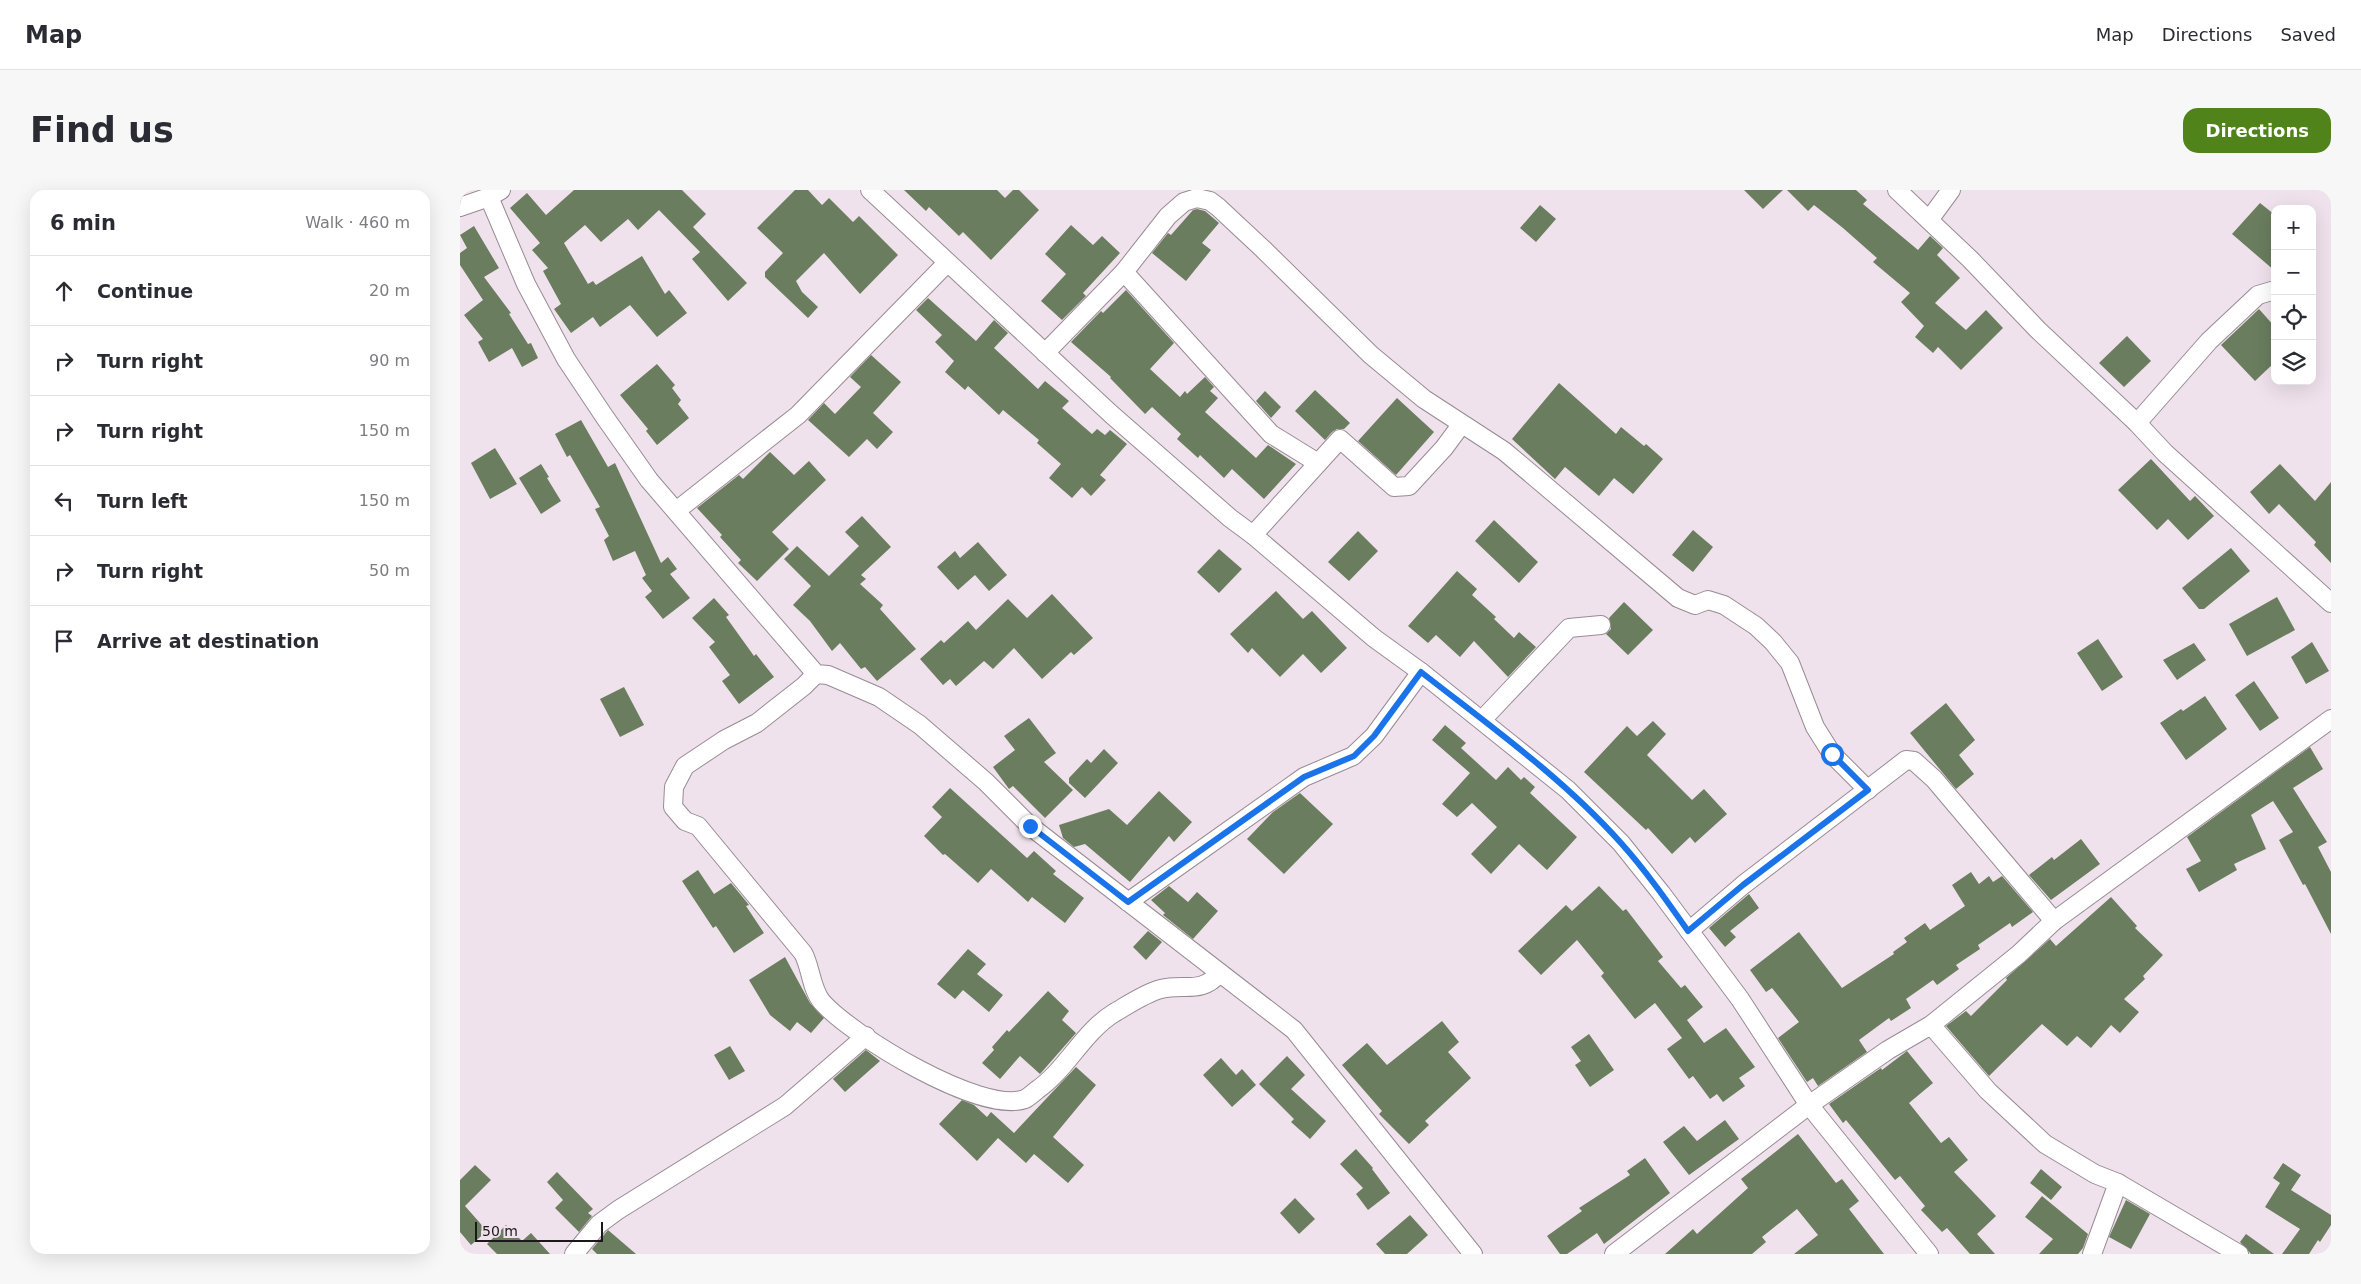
<!DOCTYPE html>
<html lang="en">
<head>
<meta charset="utf-8">
<style>
	body { margin:0; font-family:"DejaVu Sans",sans-serif; background:#f7f7f7; color:#2b2b33 }
	.controls { position:absolute; right:15px; top:15px; display:grid; overflow:hidden; border-radius:10px; box-shadow:0 5px 20px #0002 }
	.controls button { width:45px; height:45px; display:grid; place-items:center; padding:0; border:0; border-bottom:1px solid #e1e1e2; background:#fff; color:#2b2b33; font:25px sans-serif }
	.scale { position:absolute; left:15px; bottom:12px; width:128px; box-sizing:border-box; padding-left:5px; border:2px solid #1b171a; border-top:0; font-size:14px; line-height:18px; white-space:nowrap; color:#1b171a; -webkit-text-stroke:4px #f0e2ec; paint-order:stroke }
	.stop { position:absolute; width:15px; height:15px; margin:-11px; border:4px solid #1a73e8; border-radius:50%; background:#fff }
	.stop.end { background:#1a73e8; border-color:#fff; box-shadow:0 1px 5px #0008 }
	.list { margin:0; padding:0; list-style:none }
	h2 { display:flex; justify-content:space-between; align-items:center; height:65px; margin:0; padding:0 20px; font-size:21px }
	h2 small { font-size:16px; font-weight:400; color:#7c7c81 }
	.list li { display:grid; grid-template-columns:32px 1fr auto; gap:15px; align-items:center; box-sizing:border-box; height:70px; padding:0 20px; border-top:1px solid #e1e1e2 }
	.list b { display:block; font-size:19px; white-space:nowrap }
	.list em { font-size:16px; font-style:normal; color:#7c7c81 }
	.icon { flex:none; width:28px; height:28px; fill:none; stroke:currentColor; stroke-width:2; stroke-linecap:round; stroke-linejoin:round }
	.map { position:relative; flex:none; width:1871px; height:1064px; overflow:hidden; border-radius:15px }
	header { display:flex; align-items:center; gap:30px; box-sizing:border-box; height:70px; padding:0 25px; background:#fff; border-bottom:1px solid #e1e1e2 }
	header strong { font-size:24px }
	nav { display:flex; gap:28px; margin-inline-start:auto; font-size:18px }
	.intro { display:flex; align-items:center; justify-content:space-between; box-sizing:border-box; height:120px; padding:0 30px }
	h1 { margin:0; font-size:35px }
	.button { padding:12px 22px; border-radius:15px; background:#50841b; color:#fff; font-size:18px; font-weight:700 }
	main { display:flex; gap:30px; padding:0 30px }
	aside { flex:1; background:#fff; border-radius:15px; box-shadow:0 5px 20px #0002 }
	.map>svg:first-child { display:block }
</style>
</head>
<body>
<header>
<strong>Map</strong>
<nav><a>Map</a><a>Directions</a><a>Saved</a></nav>
</header>
<div class="intro"><h1>Find us</h1><a class="button">Directions</a></div>
<main>
<aside>
<h2>6 min<small>Walk · 460 m</small></h2>
<ul class="list">
<li><svg class="icon" aria-label="ahead" viewBox="0 0 24 24"><path d="M12 20V5M6 11l6-6 6 6"/></svg><div><b>Continue</b></div><em>20 m</em></li>
<li><svg class="icon" aria-label="right" viewBox="0 0 24 24"><path d="M7 20v-9h11M14 6l5 5-5 5"/></svg><div><b>Turn right</b></div><em>90 m</em></li>
<li><svg class="icon" aria-label="right" viewBox="0 0 24 24"><path d="M7 20v-9h11M14 6l5 5-5 5"/></svg><div><b>Turn right</b></div><em>150 m</em></li>
<li><svg class="icon" aria-label="left" viewBox="0 0 24 24"><path d="M17 20v-9H6M10 6l-5 5 5 5"/></svg><div><b>Turn left</b></div><em>150 m</em></li>
<li><svg class="icon" aria-label="right" viewBox="0 0 24 24"><path d="M7 20v-9h11M14 6l5 5-5 5"/></svg><div><b>Turn right</b></div><em>50 m</em></li>
<li><svg class="icon" aria-label="arrive" viewBox="0 0 24 24"><path d="M6 21V4h12l-3 4 3 4H6"/></svg><div><b>Arrive at destination</b></div></li>
</ul>
</aside>
<div class="map">
<svg width="1871" height="1064" viewBox="0 0 1871 1064">
	<rect width="100%" height="100%" fill="#f0e2ec"/>
	<g fill="#6a7d5e">
		<path d="M 114,0 L 222,0 L 246,24 L 233,37 L 287,93 L 268,111 L 232,69 L 240,62 L 199,20 L 178,40 L 168,29 L 141,52 L 125,35 L 104,53 L 128,94 L 133,91 L 136,95 L 182,66 L 205,104 L 209,100 L 227,123 L 197,147 L 170,115 L 140,137 L 133,127 L 111,143 L 94,119 L 101,114 L 83,81 L 88,78 L 72,60 L 80,53 L 50,18 L 67,3 L 86,25 Z"/>
		<path d="M 335,0 L 348,0 L 362,15 L 369,8 L 393,32 L 399,26 L 438,65 L 400,104 L 364,63 L 336,91 L 342,102 L 358,117 L 348,128 L 305,87 L 305,82 L 323,63 L 297,38 Z"/>
		<path d="M 444,0 L 537,0 L 545,8 L 553,0 L 559,0 L 579,20 L 531,70 L 503,42 L 499,46 L 469,17 L 466,21 Z"/>
		<path d="M 1284,0 L 1323,0 L 1303,19 Z"/>
		<path d="M 1327,0 L 1396,0 L 1407,10 L 1403,14 L 1458,60 L 1470,46 L 1483,58 L 1477,65 L 1500,88 L 1475,113 L 1506,140 L 1526,120 L 1543,138 L 1501,180 L 1478,157 L 1473,163 L 1455,147 L 1464,136 L 1441,112 L 1450,103 L 1413,72 L 1417,68 L 1383,38 L 1354,15 L 1348,21 Z"/>
		<path d="M 1800,13 L 1815,25 L 1815,81 L 1772,44 Z"/>
		<path d="M 1080,15 L 1096,29 L 1076,52 L 1060,38 Z"/>
		<path d="M 737,19 L 745,21 L 759,33 L 742,53 L 751,60 L 726,91 L 692,63 L 708,43 L 711,45 L 733,20 Z"/>
		<path d="M 611,35 L 633,55 L 642,46 L 660,63 L 623,103 L 626,106 L 602,130 L 581,111 L 606,84 L 585,64 Z"/>
		<path d="M 14,36 L 39,78 L 24,87 L 51,123 L 49,124 L 68,154 L 71,153 L 78,168 L 62,177 L 52,158 L 29,172 L 18,152 L 23,149 L 4,125 L 23,110 L 0,75 L 0,63 L 7,58 L 0,45 Z"/>
		<path d="M 666,100 L 714,153 L 690,179 L 720,207 L 725,201 L 727,204 L 745,187 L 754,197 L 750,201 L 758,208 L 745,222 L 796,268 L 808,255 L 836,274 L 804,309 L 772,279 L 764,288 L 740,265 L 738,268 L 717,249 L 721,244 L 692,217 L 685,224 L 650,188 L 651,187 L 611,152 L 641,121 L 643,123 Z"/>
		<path d="M 468,108 L 516,151 L 534,130 L 548,143 L 534,158 L 578,199 L 585,191 L 609,211 L 602,218 L 632,244 L 637,239 L 645,245 L 650,240 L 667,254 L 640,285 L 646,290 L 631,306 L 622,297 L 612,308 L 589,288 L 601,274 L 577,253 L 579,250 L 543,220 L 539,225 L 508,196 L 505,200 L 485,182 L 494,171 L 475,152 L 482,145 L 456,120 Z"/>
		<path d="M 1799,119 L 1815,137 L 1815,172 L 1795,191 L 1761,155 Z"/>
		<path d="M 1667,146 L 1691,171 L 1664,197 L 1639,173 Z"/>
		<path d="M 411,165 L 441,192 L 413,223 L 433,242 L 417,259 L 407,249 L 389,267 L 348,230 L 364,213 L 375,224 L 401,197 L 390,187 Z"/>
		<path d="M 197,174 L 215,195 L 212,198 L 221,210 L 218,214 L 229,228 L 197,255 L 186,241 L 188,239 L 160,205 Z"/>
		<path d="M 1099,193 L 1156,244 L 1161,237 L 1184,256 L 1186,254 L 1203,269 L 1173,304 L 1154,288 L 1139,306 L 1105,277 L 1095,289 L 1052,249 Z"/>
		<path d="M 855,200 L 890,233 L 884,239 L 877,239 L 872,242 L 865,250 L 835,221 Z"/>
		<path d="M 805,201 L 821,217 L 811,228 L 796,211 Z"/>
		<path d="M 937,208 L 974,242 L 936,285 L 898,251 Z"/>
		<path d="M 121,230 L 148,277 L 155,273 L 201,373 L 208,367 L 217,379 L 210,384 L 230,408 L 203,429 L 185,407 L 192,401 L 182,388 L 186,385 L 175,361 L 153,371 L 144,350 L 149,346 L 135,319 L 140,317 L 110,265 L 107,267 L 95,244 Z"/>
		<path d="M 35,258 L 57,294 L 30,309 L 11,273 Z"/>
		<path d="M 310,262 L 334,285 L 349,271 L 366,290 L 312,342 L 329,359 L 297,391 L 278,373 L 281,370 L 260,347 L 262,345 L 237,318 L 279,285 L 283,289 Z"/>
		<path d="M 1691,269 L 1730,311 L 1735,306 L 1754,326 L 1728,350 L 1708,329 L 1697,340 L 1658,300 Z"/>
		<path d="M 81,274 L 89,287 L 87,288 L 101,311 L 81,324 L 59,288 Z"/>
		<path d="M 1820,274 L 1855,311 L 1871,292 L 1871,373 L 1854,355 L 1856,352 L 1819,314 L 1809,324 L 1790,302 Z"/>
		<path d="M 402,326 L 431,357 L 401,385 L 406,389 L 400,394 L 423,415 L 420,419 L 456,459 L 417,491 L 405,477 L 401,479 L 380,453 L 372,461 L 350,431 L 333,415 L 351,396 L 324,369 L 337,356 L 369,386 L 399,356 L 385,342 Z"/>
		<path d="M 1034,330 L 1078,372 L 1059,393 L 1015,351 Z"/>
		<path d="M 1233,340 L 1253,357 L 1233,382 L 1212,365 Z"/>
		<path d="M 898,341 L 918,361 L 889,391 L 868,372 Z"/>
		<path d="M 518,352 L 547,385 L 529,401 L 515,385 L 498,400 L 477,377 L 495,361 L 500,368 Z"/>
		<path d="M 1771,358 L 1790,381 L 1744,419 L 1739,419 L 1722,398 Z"/>
		<path d="M 759,359 L 782,379 L 759,403 L 737,382 Z"/>
		<path d="M 997,381 L 1017,399 L 1012,405 L 1036,427 L 1034,429 L 1054,448 L 1059,442 L 1076,457 L 1048,487 L 1014,451 L 1000,467 L 976,445 L 968,453 L 948,436 Z"/>
		<path d="M 816,401 L 843,429 L 852,421 L 887,458 L 861,483 L 843,464 L 820,487 L 792,458 L 788,463 L 770,444 Z"/>
		<path d="M 592,404 L 633,448 L 614,465 L 611,462 L 582,489 L 554,458 L 533,479 L 524,471 L 496,496 L 490,489 L 483,495 L 460,469 L 481,450 L 484,453 L 508,431 L 516,440 L 548,409 L 567,428 Z"/>
		<path d="M 1817,407 L 1835,440 L 1787,466 L 1769,434 Z"/>
		<path d="M 254,408 L 269,425 L 266,427 L 294,466 L 296,464 L 314,487 L 279,514 L 262,491 L 270,485 L 249,457 L 255,452 L 232,428 Z"/>
		<path d="M 1164,412 L 1193,440 L 1168,465 L 1146,444 L 1151,439 L 1149,428 Z"/>
		<path d="M 1638,449 L 1663,487 L 1642,501 L 1617,463 Z"/>
		<path d="M 1852,452 L 1869,481 L 1846,494 L 1831,467 Z"/>
		<path d="M 1734,453 L 1746,470 L 1717,490 L 1703,470 Z"/>
		<path d="M 1794,491 L 1819,528 L 1800,541 L 1775,505 Z"/>
		<path d="M 164,497 L 184,535 L 160,547 L 140,509 Z"/>
		<path d="M 1745,506 L 1767,539 L 1726,570 L 1700,533 L 1721,519 L 1723,521 Z"/>
		<path d="M 1486,513 L 1515,550 L 1499,565 L 1514,584 L 1496,599 L 1450,543 Z"/>
		<path d="M 569,528 L 596,563 L 584,572 L 613,600 L 585,628 L 553,596 L 549,599 L 533,577 L 555,560 L 544,546 Z"/>
		<path d="M 1193,531 L 1206,544 L 1187,565 L 1232,610 L 1244,599 L 1267,624 L 1235,653 L 1230,647 L 1212,664 L 1188,638 L 1186,640 L 1124,582 L 1167,536 L 1177,546 Z"/>
		<path d="M 985,535 L 1006,553 L 1001,558 L 1036,590 L 1048,577 L 1061,590 L 1064,587 L 1075,597 L 1070,603 L 1117,647 L 1087,680 L 1059,654 L 1031,684 L 1011,664 L 1037,637 L 1012,613 L 997,627 L 982,614 L 1010,583 L 972,550 Z"/>
		<path d="M 1850,557 L 1863,579 L 1833,598 L 1867,652 L 1858,657 L 1871,682 L 1871,744 L 1845,694 L 1843,695 L 1819,650 L 1833,642 L 1813,611 L 1791,625 L 1806,659 L 1774,674 L 1777,680 L 1739,702 L 1726,679 L 1741,671 L 1727,647 Z"/>
		<path d="M 644,559 L 658,573 L 625,608 L 609,593 L 609,588 L 627,569 L 631,573 Z"/>
		<path d="M 490,598 L 567,668 L 574,661 L 596,681 L 593,684 L 624,708 L 605,733 L 572,707 L 568,712 L 531,679 L 518,693 L 485,664 L 483,665 L 464,646 L 482,627 L 472,617 Z"/>
		<path d="M 699,601 L 732,632 L 714,652 L 709,646 L 670,692 L 625,654 L 614,657 L 603,648 L 599,635 L 649,619 L 667,635 Z"/>
		<path d="M 840,603 L 873,634 L 824,684 L 787,649 L 813,622 Z"/>
		<path d="M 1621,649 L 1640,674 L 1591,710 L 1569,685 L 1592,667 L 1594,670 Z"/>
		<path d="M 238,680 L 254,704 L 271,693 L 285,710 L 289,715 L 286,716 L 304,743 L 274,763 L 256,736 L 253,738 L 222,691 Z"/>
		<path d="M 1511,682 L 1519,694 L 1529,686 L 1533,692 L 1542,686 L 1573,722 L 1552,737 L 1550,733 L 1518,755 L 1520,759 L 1496,775 L 1499,779 L 1477,795 L 1473,790 L 1446,809 L 1451,818 L 1431,831 L 1429,828 L 1399,850 L 1407,862 L 1358,896 L 1353,888 L 1347,892 L 1318,848 L 1339,832 L 1312,798 L 1306,802 L 1290,780 L 1339,742 L 1382,798 L 1434,764 L 1433,762 L 1447,752 L 1444,748 L 1465,733 L 1470,740 L 1505,716 L 1492,695 Z"/>
		<path d="M 709,696 L 728,712 L 737,702 L 758,721 L 733,749 L 703,725 L 705,723 L 691,710 Z"/>
		<path d="M 1139,696 L 1163,721 L 1166,719 L 1203,767 L 1198,771 L 1221,798 L 1225,795 L 1243,817 L 1227,830 L 1244,853 L 1266,838 L 1295,877 L 1279,888 L 1285,896 L 1263,912 L 1257,904 L 1250,909 L 1233,886 L 1229,889 L 1207,859 L 1222,848 L 1195,813 L 1175,829 L 1141,786 L 1144,783 L 1117,750 L 1081,785 L 1058,761 L 1106,715 L 1112,721 Z"/>
		<path d="M 1289,704 L 1299,718 L 1270,741 L 1276,747 L 1265,757 L 1249,738 Z"/>
		<path d="M 1651,707 L 1677,736 L 1675,738 L 1703,765 L 1683,786 L 1685,789 L 1664,809 L 1679,822 L 1660,843 L 1651,835 L 1631,858 L 1617,846 L 1607,856 L 1582,834 L 1529,886 L 1486,836 L 1506,821 L 1511,826 L 1547,790 L 1546,788 L 1590,749 L 1596,756 Z"/>
		<path d="M 688,741 L 702,752 L 686,770 L 673,757 Z"/>
		<path d="M 508,759 L 526,774 L 517,784 L 543,805 L 529,822 L 503,800 L 495,809 L 477,794 Z"/>
		<path d="M 325,767 L 350,813 L 364,828 L 351,843 L 337,832 L 330,841 L 310,825 L 289,790 Z"/>
		<path d="M 588,801 L 609,821 L 602,830 L 616,843 L 580,884 L 560,866 L 540,889 L 522,873 L 534,860 L 532,857 L 547,840 L 549,842 Z"/>
		<path d="M 982,831 L 999,852 L 988,862 L 1011,888 L 965,931 L 969,935 L 949,954 L 919,924 L 922,921 L 882,875 L 907,853 L 927,875 Z"/>
		<path d="M 1129,844 L 1154,880 L 1130,897 L 1115,875 L 1121,871 L 1111,857 Z"/>
		<path d="M 270,856 L 285,881 L 269,890 L 254,865 Z"/>
		<path d="M 406,860 L 420,871 L 385,902 L 373,889 Z"/>
		<path d="M 1447,861 L 1473,893 L 1449,913 L 1481,953 L 1489,947 L 1508,970 L 1494,982 L 1536,1026 L 1517,1044 L 1535,1064 L 1510,1064 L 1487,1038 L 1482,1042 L 1461,1020 L 1465,1016 L 1440,986 L 1435,990 L 1386,930 L 1383,933 L 1369,914 L 1421,878 L 1422,880 Z"/>
		<path d="M 827,866 L 845,885 L 831,899 L 866,931 L 850,949 L 831,932 L 834,929 L 799,894 Z"/>
		<path d="M 761,868 L 776,885 L 782,879 L 796,895 L 772,917 L 743,885 Z"/>
		<path d="M 616,877 L 636,895 L 593,947 L 624,975 L 608,993 L 574,964 L 566,973 L 538,948 L 517,971 L 479,934 L 502,910 L 514,915 L 527,927 L 531,922 L 554,943 Z"/>
		<path d="M 1265,930 L 1279,949 L 1229,985 L 1203,952 L 1224,936 L 1237,951 Z"/>
		<path d="M 1338,944 L 1376,993 L 1382,989 L 1399,1011 L 1389,1019 L 1424,1064 L 1334,1064 L 1358,1045 L 1337,1019 L 1302,1047 L 1306,1052 L 1292,1064 L 1205,1064 L 1233,1039 L 1237,1044 L 1288,998 L 1281,989 Z"/>
		<path d="M 896,959 L 913,978 L 912,979 L 930,1003 L 908,1020 L 896,1004 L 903,998 L 880,974 Z"/>
		<path d="M 1185,968 L 1210,1003 L 1144,1054 L 1137,1043 L 1107,1064 L 1100,1064 L 1087,1046 L 1122,1021 L 1119,1018 L 1170,985 L 1167,981 Z"/>
		<path d="M 1823,973 L 1841,985 L 1831,1000 L 1871,1025 L 1871,1035 L 1860,1052 L 1858,1050 L 1849,1064 L 1822,1064 L 1840,1039 L 1805,1017 L 1820,993 L 1813,988 Z"/>
		<path d="M 15,975 L 31,990 L 5,1016 L 27,1041 L 11,1055 L 0,1042 L 0,990 Z"/>
		<path d="M 1581,979 L 1602,997 L 1591,1010 L 1570,993 Z"/>
		<path d="M 97,982 L 133,1019 L 128,1023 L 132,1026 L 119,1042 L 95,1018 L 103,1010 L 87,992 Z"/>
		<path d="M 1582,1006 L 1628,1044 L 1623,1058 L 1618,1064 L 1579,1064 L 1593,1049 L 1565,1027 Z"/>
		<path d="M 835,1008 L 855,1029 L 839,1044 L 820,1023 Z"/>
		<path d="M 1666,1010 L 1690,1024 L 1671,1059 L 1649,1047 Z"/>
		<path d="M 950,1025 L 968,1045 L 947,1064 L 925,1064 L 916,1054 Z"/>
		<path d="M 46,1035 L 62,1051 L 71,1043 L 90,1064 L 37,1064 L 27,1054 Z"/>
		<path d="M 148,1040 L 176,1064 L 137,1064 L 132,1059 Z"/>
		<path d="M 1786,1044 L 1814,1064 L 1791,1064 L 1780,1052 Z"/>
	</g>
	<g fill="none" stroke-linecap="round" stroke-linejoin="round">
		<g stroke="#988b94" stroke-width="20">
			<g id="minor">
				<path d="M 410,0 L 651,224 L 770,328 L 793,345 L 914,448 L 961,482 L 1108,600 L 1161,653 L 1201,703 L 1280,809 L 1349,915 L 1469,1064"/>
				<path d="M 1437,0 L 1510,69 L 1578,140 L 1677,233 L 1705,263 L 1871,413"/>
				<path d="M 29,7 L 66,94 L 106,169 L 144,226 L 189,290 L 356,484 L 368,485 L 419,507 L 460,535 L 526,592 L 570,636 L 834,840 L 1013,1064"/>
				<path d="M 0,17 L 29,7 L 41,0"/>
				<path d="M 1469,30 L 1491,0"/>
				<path d="M 664,82 L 811,244 L 858,273"/>
				<path d="M 585,163 L 664,82 L 708,26 L 724,12 L 737,8 L 750,11 L 758,17 L 803,59 L 911,165 L 964,209 L 1044,261 L 1218,408 L 1235,415 L 1248,410 L 1264,415 L 1296,436 L 1313,452 L 1330,473 L 1355,537 L 1372,564 L 1408,600"/>
				<path d="M 1677,233 L 1749,151 L 1798,105 L 1815,100"/>
				<path d="M 216,321 L 338,225 L 487,73"/>
				<path d="M 793,345 L 880,249 L 934,297 L 949,296 L 984,258 L 1001,235"/>
				<path d="M 356,484 L 344,496 L 297,533 L 264,550 L 225,576 L 214,597 L 213,617 L 225,631 L 238,636 L 343,763 C 351,777 351,799 362,812 C 391,845 521,925 565,909 C 569,907 573,903 577,900 C 607,879 623,842 654,823 C 668,815 685,803 701,799 C 725,793 740,805 760,783"/>
				<path d="M 1022,530 L 1109,438 L 1141,435"/>
				<path d="M 668,712 L 844,587 L 893,566 L 914,546 L 961,482"/>
				<path d="M 1229,741 L 1283,695 L 1446,570 L 1454,571 L 1474,589 L 1594,731"/>
				<path d="M 1471,835 L 1528,901 L 1585,954 L 1635,984 L 1658,993 L 1779,1064"/>
				<path d="M 114,1064 L 139,1034 L 158,1020 L 325,916 L 406,846"/>
				<path d="M 1154,1064 L 1349,915 L 1428,860 L 1471,835 L 1559,764 L 1594,731 L 1871,529"/>
				<path d="M 1632,1064 L 1658,993"/>
			</g>
		</g>
		<use href="#minor" stroke="#fff" stroke-width="18"/>
	</g>
	<g fill="none" stroke-linecap="round" stroke-linejoin="round">
		<path stroke="#1a73e8" stroke-width="6" d="M 570,636 L 668,712 L 844,587 L 894,566 L 914,546 L 961,482 C 1030,536 1103,588 1161,653 C 1186,681 1207,711 1228,741 L 1283,695 L 1408,600 L 1372,564"/>
	</g>
</svg>
<div class="controls">
<button>+</button>
<button>−</button>
<button><svg class="icon" aria-label="locate" viewBox="0 0 24 24"><circle cx="12" cy="12" r="6"/><path d="M12 2v4M12 18v4M2 12h4M18 12h4"/></svg></button>
<button><svg class="icon" aria-label="layers" viewBox="0 0 24 24"><path d="M12 4l9 5-9 5-9-5zM3 14l9 5 9-5"/></svg></button>
</div>
<div class="scale">50 m</div>
<div class="stop" style="left:1372px;top:564px"></div>
<div class="stop end" style="left:570px;top:636px"></div>
</div>
</main>
</body>
</html>
